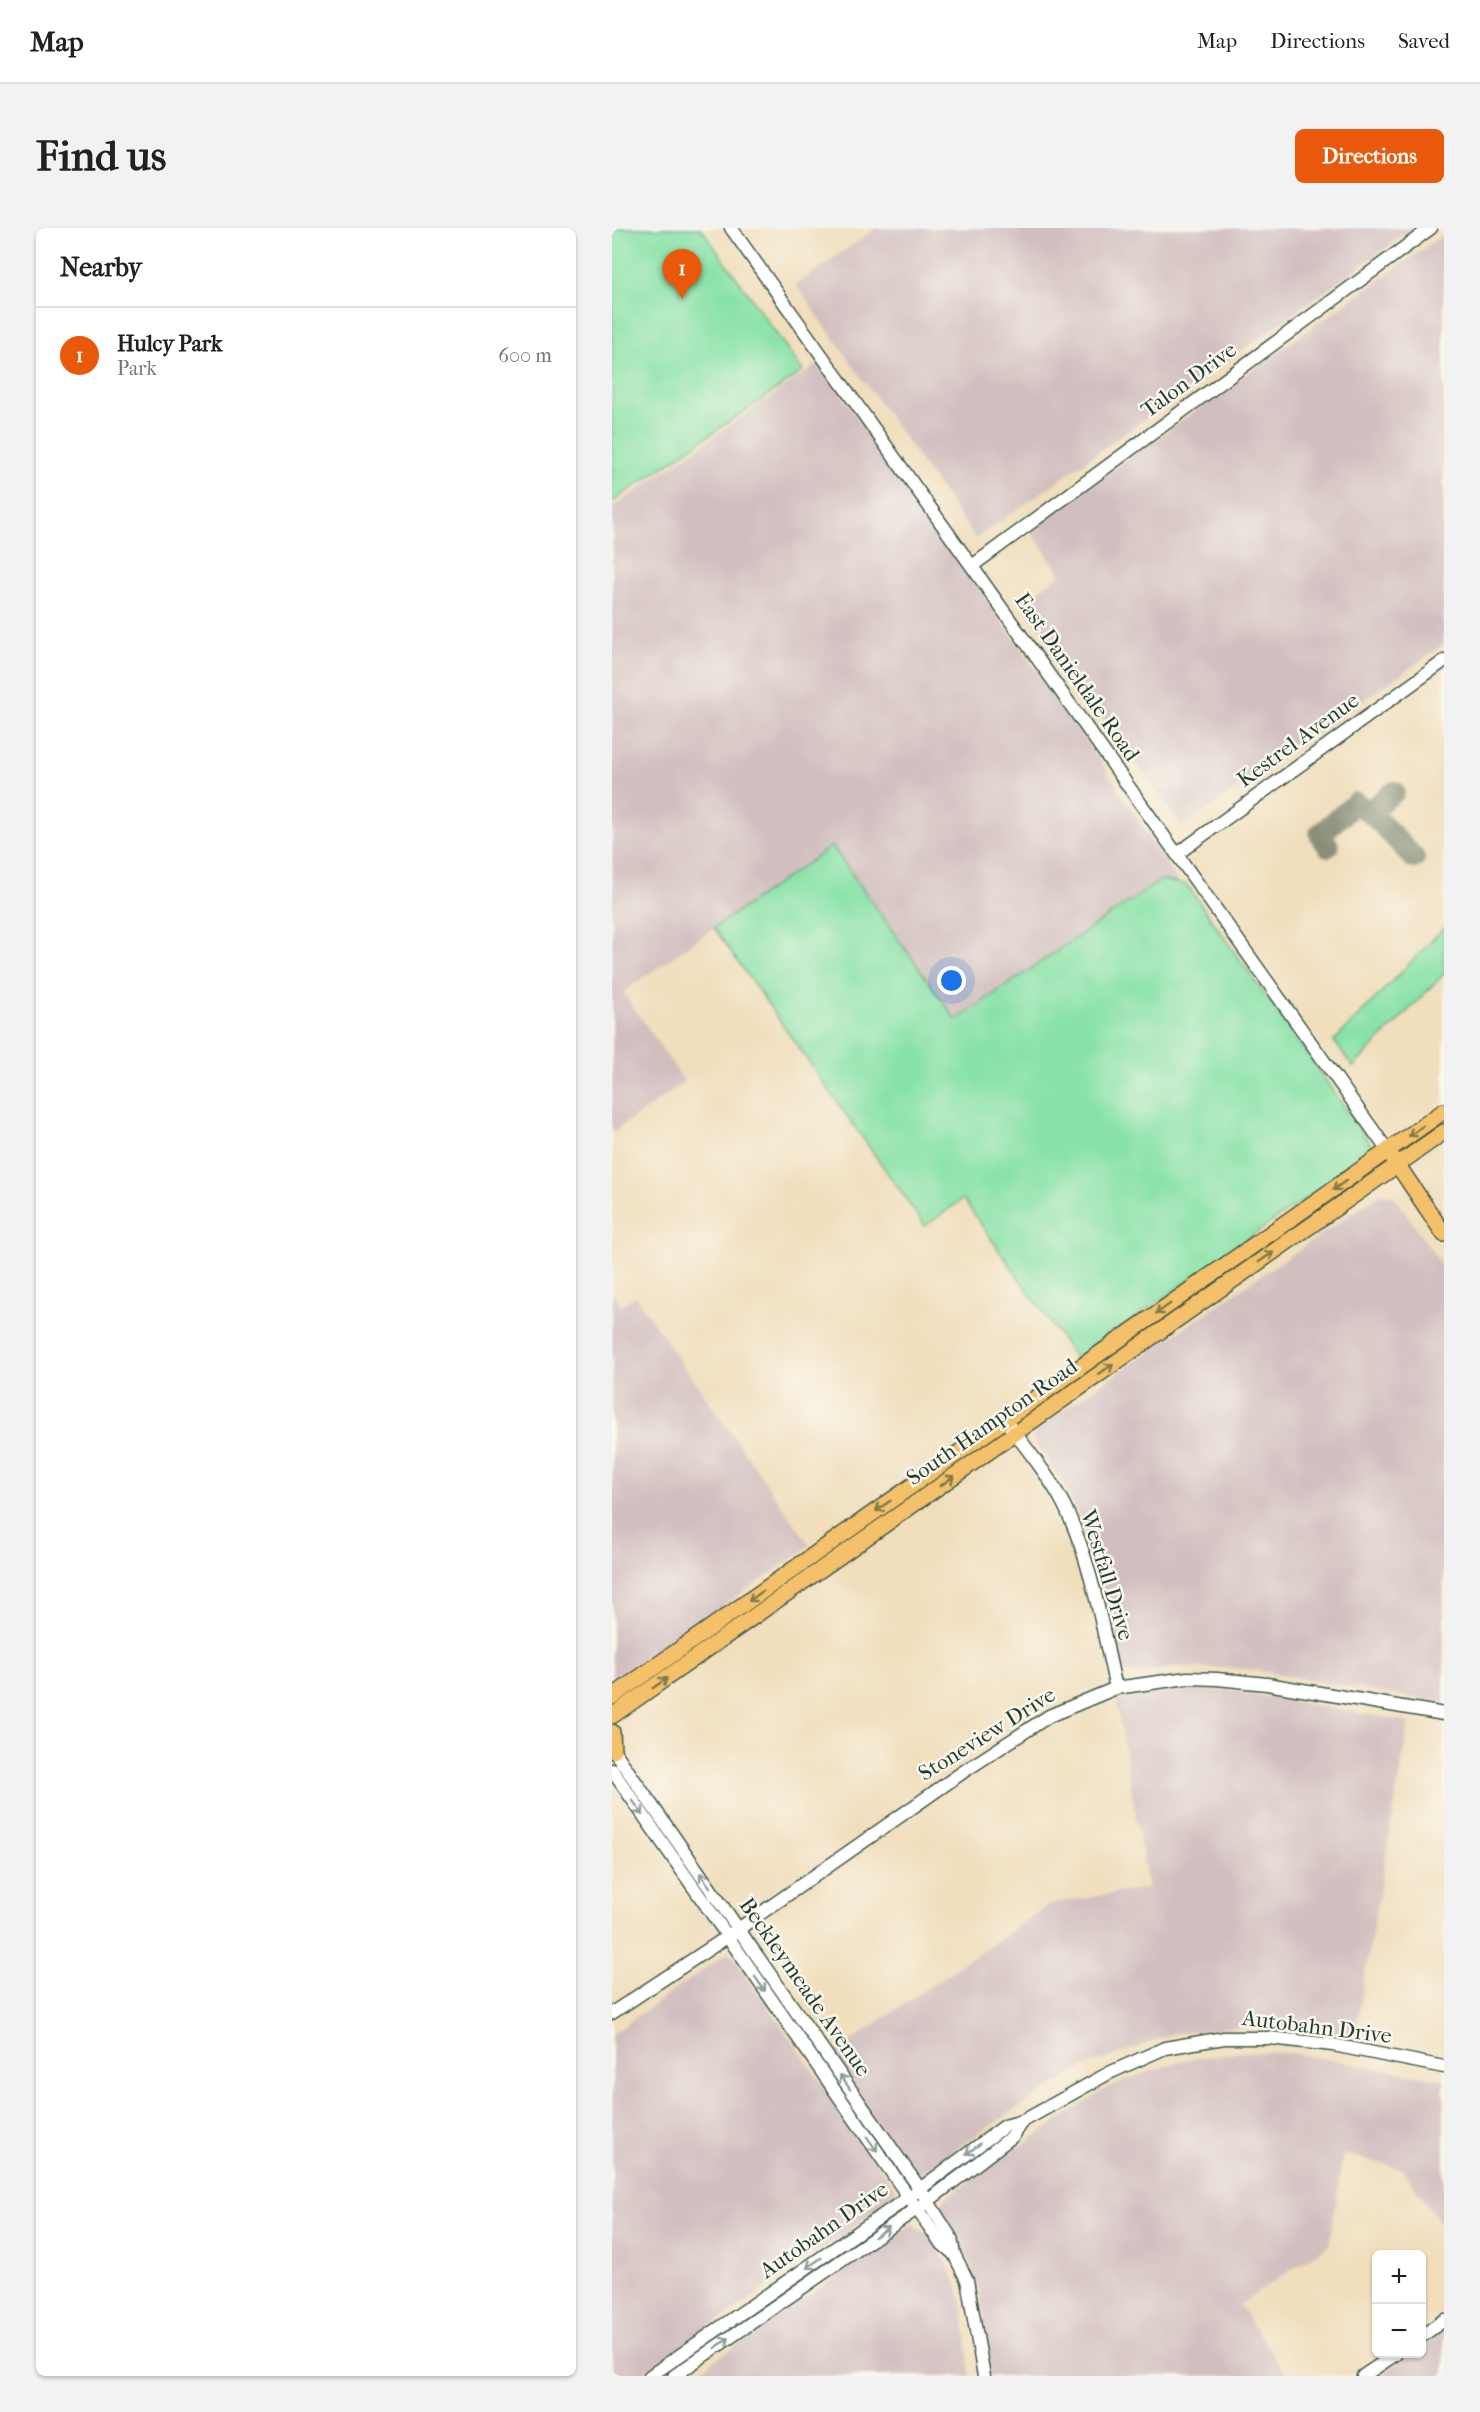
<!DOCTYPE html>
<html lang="en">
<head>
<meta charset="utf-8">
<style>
	body { margin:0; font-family:"IM FELL French Canon",serif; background:#f2f2f2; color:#202124 }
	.controls { position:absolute; right:18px; bottom:18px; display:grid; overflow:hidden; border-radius:9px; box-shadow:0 2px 4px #0004 }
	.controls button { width:54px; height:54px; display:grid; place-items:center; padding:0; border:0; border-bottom:2px solid #e0e0e0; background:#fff; color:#202124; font:30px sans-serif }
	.you { position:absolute; left:340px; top:753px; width:21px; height:21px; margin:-15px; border:4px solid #fff; border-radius:50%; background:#1a73e8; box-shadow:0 0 0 9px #1a73e833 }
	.badge { display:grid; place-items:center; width:39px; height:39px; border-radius:50%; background:#ea580c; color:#fff; font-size:20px; font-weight:700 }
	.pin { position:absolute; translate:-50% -50px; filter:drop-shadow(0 2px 3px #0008) }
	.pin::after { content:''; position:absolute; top:32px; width:21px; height:18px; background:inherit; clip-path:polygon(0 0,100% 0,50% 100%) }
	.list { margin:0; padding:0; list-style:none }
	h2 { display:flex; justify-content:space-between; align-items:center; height:78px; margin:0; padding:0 24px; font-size:26px }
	h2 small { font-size:20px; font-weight:400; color:#757577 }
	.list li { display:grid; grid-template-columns:39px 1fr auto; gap:18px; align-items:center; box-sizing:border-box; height:96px; padding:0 24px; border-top:2px solid #e0e0e0 }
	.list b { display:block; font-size:22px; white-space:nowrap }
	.list p { margin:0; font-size:20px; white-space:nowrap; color:#757577 }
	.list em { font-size:20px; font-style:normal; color:#757577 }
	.map { position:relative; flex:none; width:832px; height:2148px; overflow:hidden; border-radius:9px }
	header { display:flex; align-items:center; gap:36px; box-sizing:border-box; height:84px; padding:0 30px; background:#fff; border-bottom:2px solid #e0e0e0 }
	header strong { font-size:28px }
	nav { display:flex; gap:33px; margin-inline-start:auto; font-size:21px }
	.intro { display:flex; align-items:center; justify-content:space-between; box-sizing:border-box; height:144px; padding:0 36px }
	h1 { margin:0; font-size:42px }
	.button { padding:15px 27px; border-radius:9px; background:#ea580c; color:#fff; font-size:21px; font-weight:700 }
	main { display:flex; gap:36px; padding:0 36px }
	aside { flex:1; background:#fff; border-radius:9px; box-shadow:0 2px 4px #0004 }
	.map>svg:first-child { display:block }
</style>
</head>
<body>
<header>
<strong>Map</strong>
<nav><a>Map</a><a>Directions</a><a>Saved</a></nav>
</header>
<div class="intro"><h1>Find us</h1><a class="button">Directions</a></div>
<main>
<aside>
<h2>Nearby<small></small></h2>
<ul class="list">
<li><span class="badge">1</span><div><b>Hulcy Park</b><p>Park</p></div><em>600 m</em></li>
</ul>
</aside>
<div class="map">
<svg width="832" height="2148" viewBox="0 0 832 2148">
	<rect width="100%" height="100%" fill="#fbf7ec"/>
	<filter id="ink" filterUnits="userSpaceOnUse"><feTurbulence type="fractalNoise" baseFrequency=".0167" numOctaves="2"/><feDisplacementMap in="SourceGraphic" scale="12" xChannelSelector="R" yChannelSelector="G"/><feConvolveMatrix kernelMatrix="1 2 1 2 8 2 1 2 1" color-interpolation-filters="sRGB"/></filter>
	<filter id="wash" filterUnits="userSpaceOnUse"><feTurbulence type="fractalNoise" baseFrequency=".008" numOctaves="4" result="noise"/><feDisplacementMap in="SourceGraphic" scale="24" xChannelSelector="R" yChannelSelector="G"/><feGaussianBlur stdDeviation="1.35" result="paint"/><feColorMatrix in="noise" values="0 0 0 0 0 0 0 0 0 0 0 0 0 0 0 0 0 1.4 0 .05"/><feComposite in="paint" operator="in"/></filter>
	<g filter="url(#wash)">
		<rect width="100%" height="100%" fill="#f0debc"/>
		<g fill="#d1bfbf">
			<path d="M 264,0 L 802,0 L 364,311 L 184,57 Z"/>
			<path d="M 832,6 L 832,416 L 570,599 L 410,375 L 449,346 L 417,301 Z"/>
			<path d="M 207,135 L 485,528 L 567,655 L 548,652 L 344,792 L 219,618 L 11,764 L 73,854 L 0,905 L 0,280 Z"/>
			<path d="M 769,966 L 782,968 L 832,1041 L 832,1475 L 635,1441 L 567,1439 L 517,1445 L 510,1441 L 472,1298 L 452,1255 L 421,1210 L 422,1202 Z"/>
			<path d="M 0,1065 L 9,1078 L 23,1068 L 198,1318 L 0,1455 Z"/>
			<path d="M 617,1462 L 797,1494 L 742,1809 L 644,1797 L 560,1806 L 472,1839 L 370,1903 L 306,1947 L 297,1944 L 217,1828 L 438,1676 L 536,1660 L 504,1472 L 555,1463 Z"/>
			<path d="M 114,1726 L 120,1727 L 284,1962 L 282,1971 L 27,2148 L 0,2148 L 0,1806 Z"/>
			<path d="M 626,1824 L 680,1825 L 832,1852 L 832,2000 L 790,1941 L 731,1926 L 718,2016 L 627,2077 L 676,2148 L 377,2148 L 371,2080 L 360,2038 L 328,1981 L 330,1972 L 488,1864 L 512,1852 L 569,1833 Z"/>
			<path d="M 301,1995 L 321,2011 L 344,2052 L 351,2079 L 358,2148 L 80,2148 Z"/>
			<path d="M 832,2103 L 832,2148 L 765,2148 L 799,2126 L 810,2126 L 810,2118 Z"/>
		</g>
		<g fill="#88e2a7" stroke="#54906e" stroke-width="1.5">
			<path d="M 0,0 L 89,0 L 191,143 L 0,274 Z"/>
			<path d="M 220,618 L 344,792 L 549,652 L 575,657 L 763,922 L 464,1131 L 351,971 L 313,998 L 102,700 Z"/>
			<path d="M 832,700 L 832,746 L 741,839 L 722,813 Z"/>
		</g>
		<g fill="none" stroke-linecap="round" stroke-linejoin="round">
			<g stroke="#888e78" stroke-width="22">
				<path d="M 761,587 L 761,580 L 782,564"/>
				<path d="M 716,618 L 708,606 L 744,575 L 761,587 L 802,630"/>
			</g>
		</g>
	</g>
	<g filter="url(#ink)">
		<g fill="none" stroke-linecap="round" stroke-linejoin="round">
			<g stroke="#3e5548" stroke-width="15">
				<g id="minor">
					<path d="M 119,0 L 776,923"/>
					<path d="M 360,338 L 819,0"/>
					<path d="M 565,626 L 832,433"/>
					<path d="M 393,1192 C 414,1220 437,1247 453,1279 C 480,1335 490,1400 504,1460"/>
					<path d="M 0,1520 L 308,1961 L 339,2010 L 342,2026 L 355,2052 L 372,2148"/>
					<path d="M 0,1542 L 328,2014 L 342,2026"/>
					<path d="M 0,1785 L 115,1709 L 351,1544 L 437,1488 L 504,1460 L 575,1450 L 605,1451 L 655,1456 L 832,1486"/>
					<path d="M 810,2108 L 832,2092"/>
					<path d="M 38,2148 L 297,1969 L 393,1898 L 411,1893 L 497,1845 L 553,1820 L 612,1810 L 658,1810 L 721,1817 L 832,1839"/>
					<path d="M 62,2148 L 316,1973 L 401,1908 L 411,1893"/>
					<path d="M 751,2148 L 784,2126"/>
				</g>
			</g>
			<g stroke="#3e5548" stroke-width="18">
				<g id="major">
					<path d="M 781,930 L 832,1006"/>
					<path d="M 0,1469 L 832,883"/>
					<path d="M 0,1488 L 832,904"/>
					<path d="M 0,1504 L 1,1523"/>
				</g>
			</g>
			<use href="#minor" stroke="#fff" stroke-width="12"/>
			<use href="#major" stroke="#f4c16a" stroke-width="15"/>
		</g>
		<defs><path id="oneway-shaft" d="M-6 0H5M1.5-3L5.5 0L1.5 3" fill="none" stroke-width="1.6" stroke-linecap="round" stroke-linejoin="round" transform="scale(1.5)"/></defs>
		<g stroke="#7f784c">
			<use href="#oneway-shaft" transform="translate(804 903) rotate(145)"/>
			<use href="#oneway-shaft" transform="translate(728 957) rotate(145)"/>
			<use href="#oneway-shaft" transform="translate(654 1029) rotate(-35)"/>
			<use href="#oneway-shaft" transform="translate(551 1081) rotate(145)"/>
			<use href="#oneway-shaft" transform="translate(494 1141) rotate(-35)"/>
			<use href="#oneway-shaft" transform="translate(335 1253) rotate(-35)"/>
			<use href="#oneway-shaft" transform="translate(271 1278) rotate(145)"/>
			<use href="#oneway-shaft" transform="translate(144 1368) rotate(145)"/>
			<use href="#oneway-shaft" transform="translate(48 1455) rotate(-35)"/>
		</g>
		<g stroke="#8f9e9a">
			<use href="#oneway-shaft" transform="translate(26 1580) rotate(55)"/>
			<use href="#oneway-shaft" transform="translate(93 1652) rotate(-125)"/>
			<use href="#oneway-shaft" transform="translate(148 1756) rotate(55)"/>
			<use href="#oneway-shaft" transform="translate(233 1854) rotate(-125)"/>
			<use href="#oneway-shaft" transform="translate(260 1916) rotate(55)"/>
			<use href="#oneway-shaft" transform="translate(361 1921) rotate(144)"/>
			<use href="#oneway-shaft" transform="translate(270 2004) rotate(-35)"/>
			<use href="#oneway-shaft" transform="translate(202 2035) rotate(145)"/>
			<use href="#oneway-shaft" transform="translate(110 2115) rotate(-35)"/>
		</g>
	</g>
	<g text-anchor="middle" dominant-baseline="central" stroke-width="5" stroke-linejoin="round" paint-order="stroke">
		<g font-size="22" fill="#1f3d34" stroke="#fbf7ec">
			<text transform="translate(577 152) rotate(-36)">Talon Drive</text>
			<text transform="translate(465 449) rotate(55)">East Danieldale Road</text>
			<text transform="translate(686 512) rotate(-36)">Kestrel Avenue</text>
			<text transform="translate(380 1194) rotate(-35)">South Hampton Road</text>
			<text transform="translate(495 1347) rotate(73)">Westfall Drive</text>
			<text transform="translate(375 1506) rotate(-32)">Stoneview Drive</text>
			<text transform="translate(193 1759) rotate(55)">Beckleymeade Avenue</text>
			<text transform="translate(705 1799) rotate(7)">Autobahn Drive</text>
			<text transform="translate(212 2002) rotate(-35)">Autobahn Drive</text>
		</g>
	</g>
</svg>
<div class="controls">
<button>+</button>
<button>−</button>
</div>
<div class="you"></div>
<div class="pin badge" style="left:70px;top:71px">1</div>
</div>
</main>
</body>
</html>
